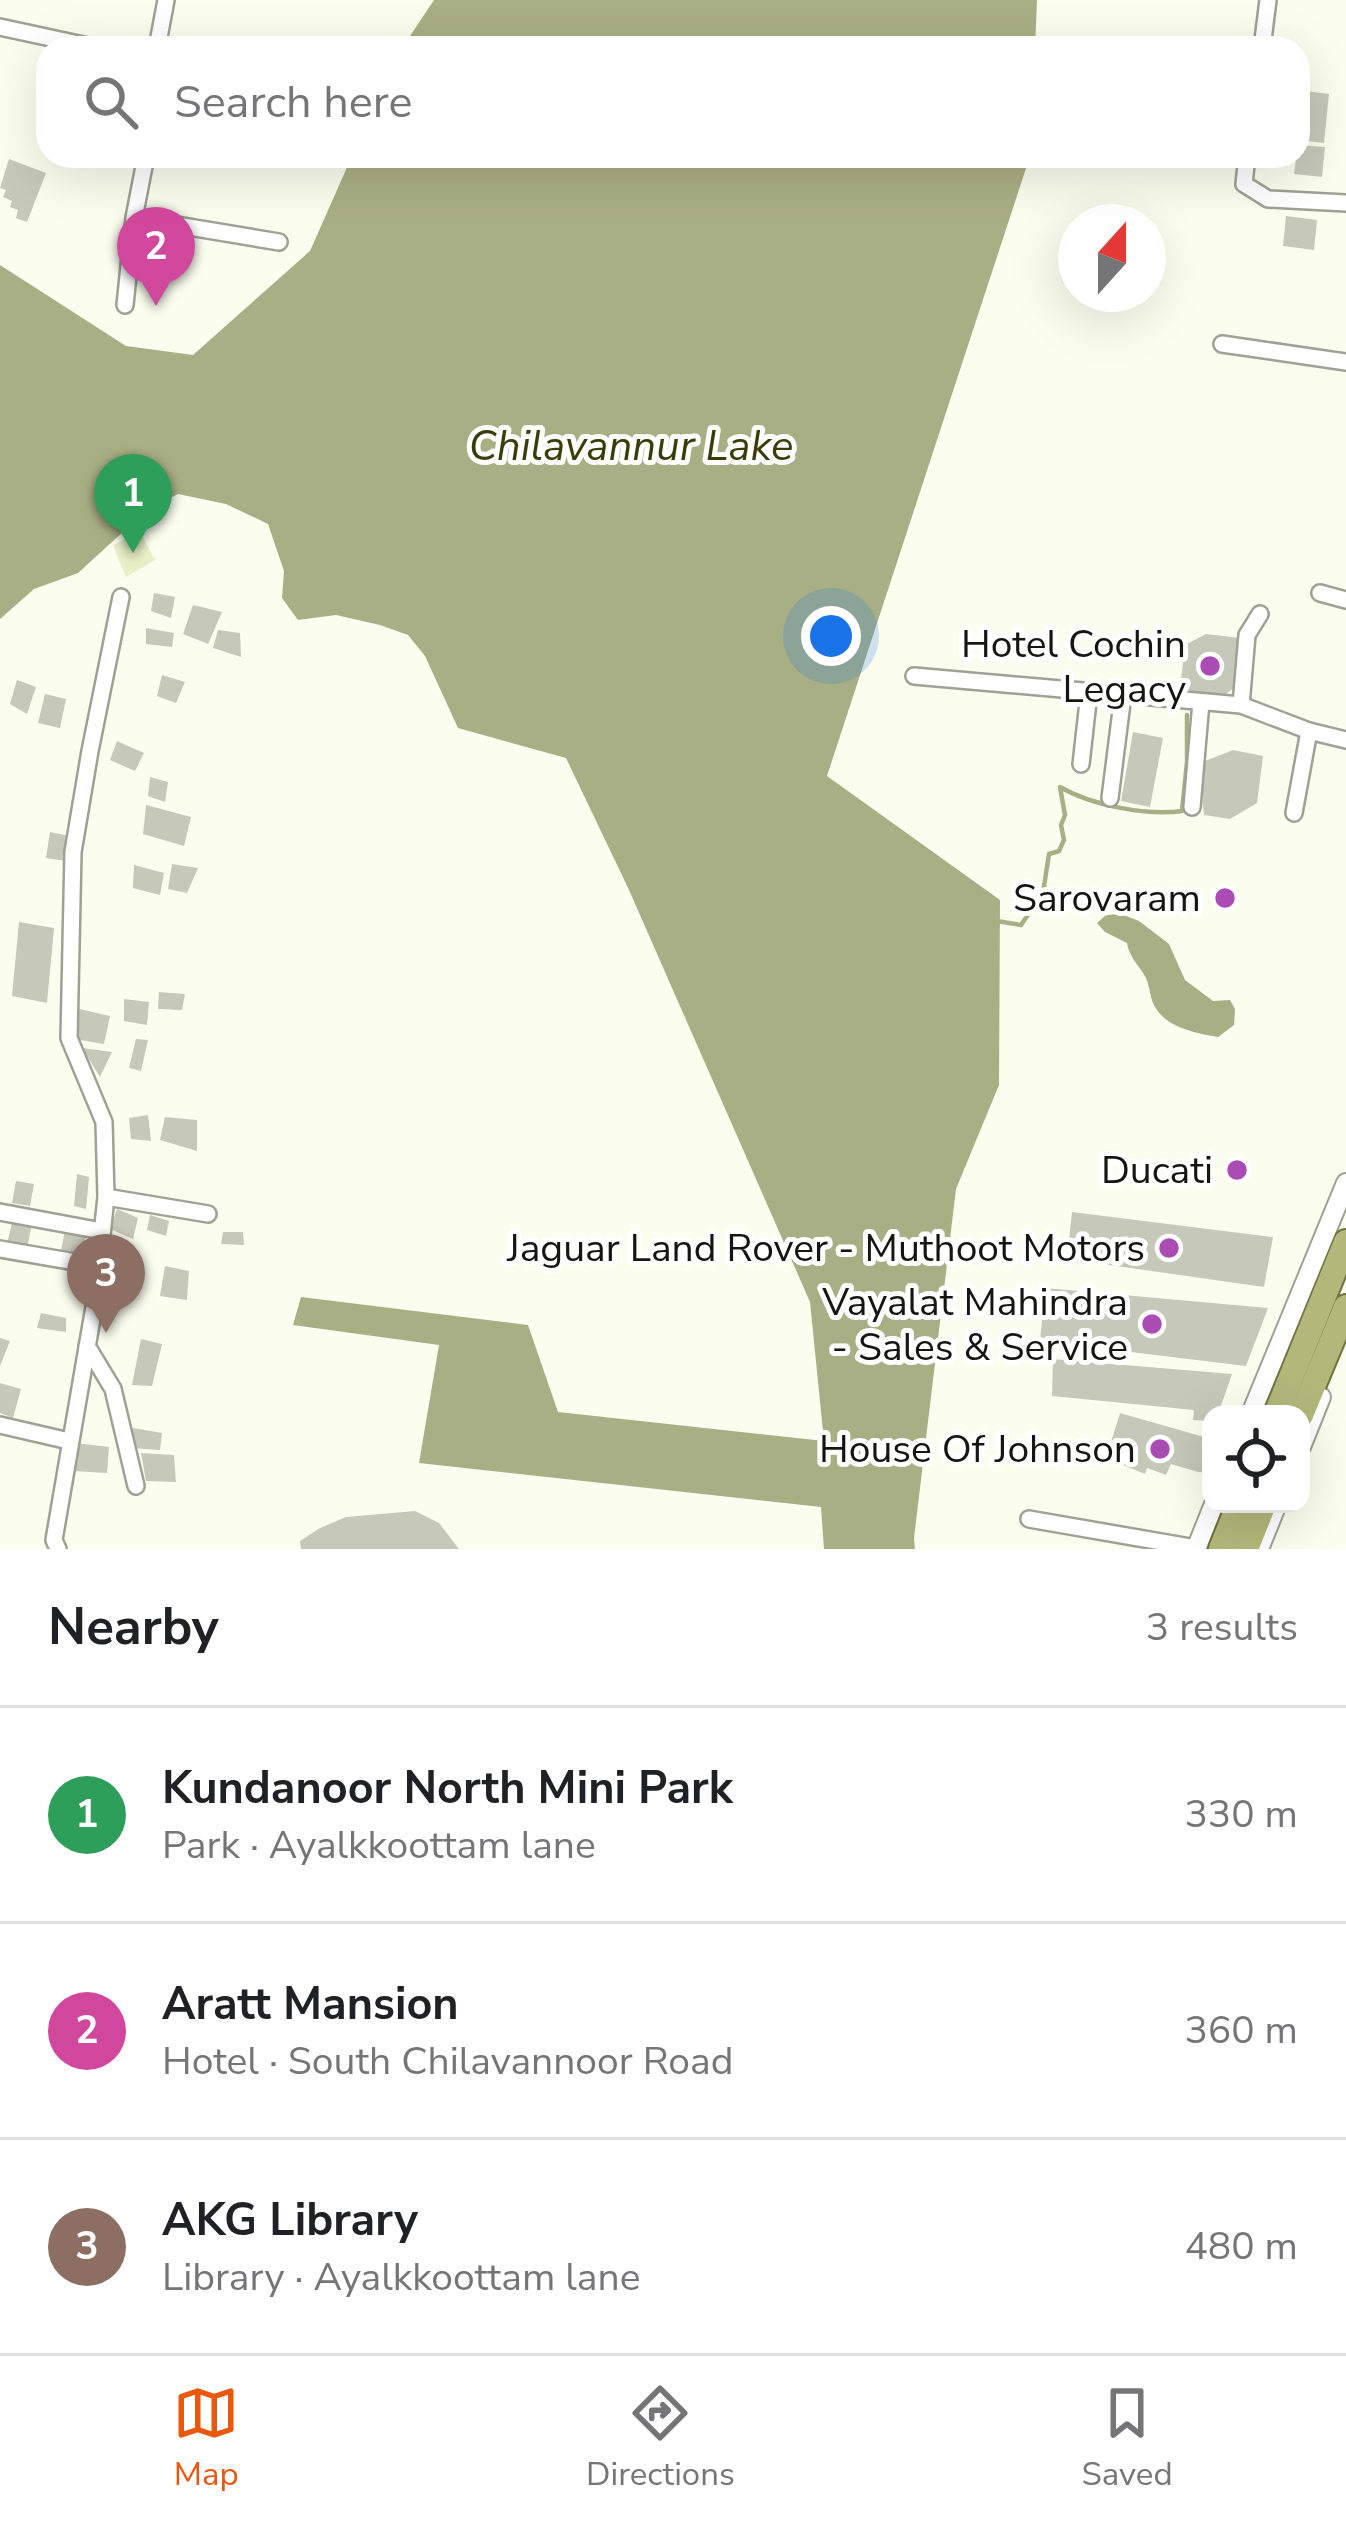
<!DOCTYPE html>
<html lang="en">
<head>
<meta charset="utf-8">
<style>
	body { margin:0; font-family:"Nunito Sans",sans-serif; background:#f6f6f6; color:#202124 }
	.controls { position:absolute; right:36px; bottom:36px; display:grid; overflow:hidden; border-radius:24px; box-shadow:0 12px 48px #0002 }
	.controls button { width:108px; height:108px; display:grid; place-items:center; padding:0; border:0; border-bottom:3px solid #e0e0e0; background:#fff; color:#202124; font:60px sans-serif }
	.compass { position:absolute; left:1058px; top:204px; width:108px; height:108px; border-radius:50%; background:#fff; box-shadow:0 12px 48px #0002; rotate:21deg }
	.you { position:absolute; left:831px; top:636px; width:42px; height:42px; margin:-30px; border:9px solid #fff; border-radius:50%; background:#1a73e8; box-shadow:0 0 0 18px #1a73e833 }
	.badge { display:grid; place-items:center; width:78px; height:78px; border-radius:50%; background:#ea580c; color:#fff; font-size:39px; font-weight:700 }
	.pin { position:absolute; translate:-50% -99px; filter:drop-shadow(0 3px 6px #0008) }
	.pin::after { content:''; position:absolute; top:63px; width:42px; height:36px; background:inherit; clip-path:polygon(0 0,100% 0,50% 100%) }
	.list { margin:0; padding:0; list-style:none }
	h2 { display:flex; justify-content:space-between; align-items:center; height:156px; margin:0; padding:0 48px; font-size:51px }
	h2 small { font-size:39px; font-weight:400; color:#757577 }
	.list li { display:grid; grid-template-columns:78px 1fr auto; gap:36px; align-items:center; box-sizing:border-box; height:216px; padding:0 48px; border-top:3px solid #e0e0e0 }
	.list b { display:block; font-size:45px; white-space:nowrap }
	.list p { margin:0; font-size:39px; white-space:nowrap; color:#757577 }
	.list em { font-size:39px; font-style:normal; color:#757577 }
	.icon { flex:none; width:66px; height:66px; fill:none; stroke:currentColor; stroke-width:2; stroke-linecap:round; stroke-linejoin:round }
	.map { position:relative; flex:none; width:1346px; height:1549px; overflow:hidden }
	.search { position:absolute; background:#fff; box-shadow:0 12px 48px #0002; left:36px; right:36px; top:36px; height:132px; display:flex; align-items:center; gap:30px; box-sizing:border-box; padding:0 42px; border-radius:36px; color:#757577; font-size:45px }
	.sheet { height:804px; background:#fff }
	nav { display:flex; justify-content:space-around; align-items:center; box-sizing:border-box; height:168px; border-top:3px solid #e0e0e0; background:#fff; font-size:33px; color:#757577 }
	nav a { display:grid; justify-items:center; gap:6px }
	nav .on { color:#ea580c }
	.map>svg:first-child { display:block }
</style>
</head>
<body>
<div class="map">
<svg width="1346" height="1549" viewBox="0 0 1346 1549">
	<rect width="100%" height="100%" fill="#fbfdef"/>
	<path fill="#e8eec6" d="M 140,532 L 155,560 L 126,577 L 113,545 Z"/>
	<g fill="#a9af84">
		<path d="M 434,0 L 1037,0 L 1035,48 L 402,48 Z"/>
		<path d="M 352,156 L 1030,156 L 827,776 L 1000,900 L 999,1085 L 956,1189 L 914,1538 L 915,1549 L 824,1549 L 821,1507 L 419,1463 L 439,1345 L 293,1325 L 301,1297 L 528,1325 L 558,1412 L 824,1441 L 810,1302 L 629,890 L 566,758 L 458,728 L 425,656 L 408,635 L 380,625 L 336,615 L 298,620 L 282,598 L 284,571 L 268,524 L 226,504 L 178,494 L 147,510 L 78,573 L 34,589 L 0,619 L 0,265 L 126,346 L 193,355 L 310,251 Z"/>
		<path d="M 1121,914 L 1139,921 L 1169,944 L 1185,980 L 1213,1001 L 1230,1000 L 1235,1009 L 1234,1025 L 1218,1037 C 1196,1033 1167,1028 1155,1007 C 1150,999 1150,987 1146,978 C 1139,965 1129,957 1127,943 L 1105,932 L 1097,923 L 1106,915 Z"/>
	</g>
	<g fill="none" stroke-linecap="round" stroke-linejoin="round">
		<path stroke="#a9af84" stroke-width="4.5" d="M 997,921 L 1021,925 L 1043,893 L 1049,854 L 1059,851 L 1064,840 L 1061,825 L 1065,815 L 1060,787 C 1091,805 1146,816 1182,811 L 1187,762 L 1187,715"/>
	</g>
	<g fill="#c6c8ba">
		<path d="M 1298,90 L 1329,94 L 1324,143 L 1298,140 Z"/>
		<path d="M 1298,145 L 1325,147 L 1322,177 L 1294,174 Z"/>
		<path d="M 9,159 L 46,173 L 27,222 L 16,218 L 18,210 L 10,207 L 12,201 L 3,197 L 6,190 L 0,188 Z"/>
		<path d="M 1286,216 L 1317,220 L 1314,250 L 1283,246 Z"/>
		<path d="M 154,593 L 175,597 L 171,618 L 151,611 Z"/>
		<path d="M 193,605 L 222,612 L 208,644 L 183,634 Z"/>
		<path d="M 146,628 L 174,633 L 172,647 L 146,644 Z"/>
		<path d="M 218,630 L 240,633 L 241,657 L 213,648 Z"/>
		<path d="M 1206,634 L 1240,638 L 1237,686 L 1223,696 L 1180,689 L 1185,645 Z"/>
		<path d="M 162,675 L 185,682 L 176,703 L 157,696 Z"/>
		<path d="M 17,680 L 36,687 L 27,714 L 10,704 Z"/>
		<path d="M 45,694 L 66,699 L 60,728 L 38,723 Z"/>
		<path d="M 1133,732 L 1163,738 L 1150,807 L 1121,801 Z"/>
		<path d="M 117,741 L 144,753 L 135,771 L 110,760 Z"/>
		<path d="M 1233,750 L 1263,756 L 1257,803 L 1230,819 L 1204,815 L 1201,788 L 1205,761 Z"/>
		<path d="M 150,777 L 168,782 L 165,802 L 148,796 Z"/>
		<path d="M 146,805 L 191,817 L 184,846 L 143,834 Z"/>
		<path d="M 50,832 L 69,836 L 66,861 L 46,858 Z"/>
		<path d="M 172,864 L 198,868 L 187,893 L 168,889 Z"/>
		<path d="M 134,865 L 164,873 L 160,895 L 133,888 Z"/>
		<path d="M 19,922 L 54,928 L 47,1003 L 12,996 Z"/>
		<path d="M 159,992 L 185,994 L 182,1010 L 158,1009 Z"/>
		<path d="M 124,999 L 149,1002 L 147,1025 L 124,1021 Z"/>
		<path d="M 75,1008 L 110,1016 L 104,1044 L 74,1039 Z"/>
		<path d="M 136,1039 L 148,1040 L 141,1071 L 129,1068 Z"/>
		<path d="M 82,1048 L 112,1052 L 100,1077 Z"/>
		<path d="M 148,1115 L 151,1141 L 131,1139 L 129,1118 Z"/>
		<path d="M 165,1117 L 197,1120 L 197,1151 L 160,1140 Z"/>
		<path d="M 77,1174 L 89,1177 L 86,1209 L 74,1206 Z"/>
		<path d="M 16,1181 L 34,1184 L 30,1206 L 12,1203 Z"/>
		<path d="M 117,1209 L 138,1218 L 133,1239 L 110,1229 Z"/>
		<path d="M 1072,1212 L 1273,1237 L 1264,1287 L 1067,1259 Z"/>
		<path d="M 150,1215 L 169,1221 L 166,1236 L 147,1230 Z"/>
		<path d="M 13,1219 L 32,1224 L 26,1253 L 6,1248 Z"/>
		<path d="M 65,1230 L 86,1233 L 82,1260 L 60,1256 Z"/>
		<path d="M 223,1232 L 243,1232 L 244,1245 L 221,1244 Z"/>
		<path d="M 120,1261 L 139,1263 L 137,1293 L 117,1287 Z"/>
		<path d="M 165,1266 L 189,1271 L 187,1300 L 160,1296 Z"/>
		<path d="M 1045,1288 L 1268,1308 L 1246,1366 L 1040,1341 Z"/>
		<path d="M 41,1313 L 66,1318 L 66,1332 L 37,1328 Z"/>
		<path d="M 0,1338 L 10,1341 L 0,1366 Z"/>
		<path d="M 141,1339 L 162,1344 L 152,1386 L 132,1385 Z"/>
		<path d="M 1053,1359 L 1232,1374 L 1218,1414 L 1211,1414 L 1211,1421 L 1193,1420 L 1194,1410 L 1052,1396 Z"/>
		<path d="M 0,1383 L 21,1389 L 13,1418 L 0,1413 Z"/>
		<path d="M 1120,1413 L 1211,1439 L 1211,1470 L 1209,1473 L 1198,1472 L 1171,1464 L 1166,1475 L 1147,1468 L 1145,1474 L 1106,1458 Z"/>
		<path d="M 133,1428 L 162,1433 L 160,1450 L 131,1448 Z"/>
		<path d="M 75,1443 L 109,1447 L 107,1473 L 74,1471 Z"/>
		<path d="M 141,1453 L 174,1455 L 176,1482 L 146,1481 Z"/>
		<path d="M 415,1511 L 439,1523 L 459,1549 L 301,1549 L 300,1541 L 320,1528 L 346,1517 Z"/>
	</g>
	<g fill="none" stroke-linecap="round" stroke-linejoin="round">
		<g stroke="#9fa194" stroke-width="20">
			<g id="minor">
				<path d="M 0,27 L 97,48"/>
				<path d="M 157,48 L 166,0"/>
				<path d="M 1262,48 L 1268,0"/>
				<path d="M 1247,156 L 1244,184 L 1268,199 L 1346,203"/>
				<path d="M 135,218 L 279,242"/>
				<path d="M 125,305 L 134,218 L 146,156"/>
				<path d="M 1222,344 L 1346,362"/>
				<path d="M 1320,593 L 1346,600"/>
				<path d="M 914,676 L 1241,705 L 1309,731 L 1346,740"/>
				<path d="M 1241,705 L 1247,635 L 1260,614"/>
				<path d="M 1081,764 L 1089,693"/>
				<path d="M 1110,798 L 1123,695"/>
				<path d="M 1192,807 L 1201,702"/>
				<path d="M 1294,813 L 1309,731"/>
				<path d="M 106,1197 L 208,1214"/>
				<path d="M 0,1212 L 102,1231"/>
				<path d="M 0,1249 L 98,1266"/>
				<path d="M 87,1346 L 113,1389 L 136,1486"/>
				<path d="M 0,1425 L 69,1441"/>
				<path d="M 1029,1519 L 1196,1548"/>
				<path d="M 58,1549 L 54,1540 L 95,1301 L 106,1197 L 104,1122 L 69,1038 L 73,852 L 90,751 L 121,597"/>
			</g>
		</g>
		<g stroke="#9fa194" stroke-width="22">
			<g id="tertiary">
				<path d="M 1251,1414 L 1346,1183"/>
				<path d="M 1301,1447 L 1321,1397"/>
				<path d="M 1261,1544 L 1277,1504"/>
				<path d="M 1196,1549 L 1214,1504"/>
			</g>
		</g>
		<g stroke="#6f7440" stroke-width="28">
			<g id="trunk">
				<path d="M 1276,1414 L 1346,1242"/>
				<path d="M 1301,1415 L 1346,1307"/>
				<path d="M 1221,1549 L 1239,1504"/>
				<path d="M 1246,1549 L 1264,1504"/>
			</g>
		</g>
		<use href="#minor" stroke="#fff" stroke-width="15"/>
		<use href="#tertiary" stroke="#fff" stroke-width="18"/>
		<use href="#trunk" stroke="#b2b87a" stroke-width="24"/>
	</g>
	<g fill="#ab4cb5" stroke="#fff" stroke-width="4.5">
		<circle cx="1210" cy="666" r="12"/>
		<circle cx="1225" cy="898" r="12"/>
		<circle cx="1237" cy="1170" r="12"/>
		<circle cx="1169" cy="1248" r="12"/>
		<circle cx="1152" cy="1324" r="12"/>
		<circle cx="1160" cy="1449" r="12"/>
	</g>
	<g text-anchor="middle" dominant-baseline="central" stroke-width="10" stroke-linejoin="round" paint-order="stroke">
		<g font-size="39" fill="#151511" stroke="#fff" text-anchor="end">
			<text x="1186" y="644">Hotel Cochin<tspan x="1186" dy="45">Legacy</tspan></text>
			<text x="1201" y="898">Sarovaram</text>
			<text x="1213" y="1170">Ducati</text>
			<text x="1145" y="1248">Jaguar Land Rover - Muthoot Motors</text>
			<text x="1128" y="1302">Vayalat Mahindra<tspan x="1128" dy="45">- Sales &amp; Service</tspan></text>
			<text x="1136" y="1449">House Of Johnson</text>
		</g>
		<g font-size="42" font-style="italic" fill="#393d09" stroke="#fff">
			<text x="631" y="446">Chilavannur Lake</text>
		</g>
	</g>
</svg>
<div class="controls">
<button><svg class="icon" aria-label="locate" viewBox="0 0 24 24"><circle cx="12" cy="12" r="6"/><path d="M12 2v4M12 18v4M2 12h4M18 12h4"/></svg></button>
</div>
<svg class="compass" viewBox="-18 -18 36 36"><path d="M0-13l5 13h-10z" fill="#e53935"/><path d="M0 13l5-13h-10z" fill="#757577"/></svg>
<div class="you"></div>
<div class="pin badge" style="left:133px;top:553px;background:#2e9e5b">1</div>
<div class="pin badge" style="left:156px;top:306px;background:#d1479c">2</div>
<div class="pin badge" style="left:106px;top:1333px;background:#8d6e63">3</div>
<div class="search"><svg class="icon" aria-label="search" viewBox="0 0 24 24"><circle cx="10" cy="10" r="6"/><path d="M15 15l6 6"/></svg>Search here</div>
</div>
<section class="sheet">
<h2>Nearby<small>3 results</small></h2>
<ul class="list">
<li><span class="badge" style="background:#2e9e5b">1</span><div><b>Kundanoor North Mini Park</b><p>Park · Ayalkkoottam lane</p></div><em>330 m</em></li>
<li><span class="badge" style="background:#d1479c">2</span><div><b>Aratt Mansion</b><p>Hotel · South Chilavannoor Road</p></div><em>360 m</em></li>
<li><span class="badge" style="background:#8d6e63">3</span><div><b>AKG Library</b><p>Library · Ayalkkoottam lane</p></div><em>480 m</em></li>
</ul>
</section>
<nav>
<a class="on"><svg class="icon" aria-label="map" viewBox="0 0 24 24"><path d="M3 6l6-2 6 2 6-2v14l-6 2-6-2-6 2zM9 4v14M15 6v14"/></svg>Map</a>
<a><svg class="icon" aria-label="directions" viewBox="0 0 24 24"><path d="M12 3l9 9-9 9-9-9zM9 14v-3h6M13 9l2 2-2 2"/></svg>Directions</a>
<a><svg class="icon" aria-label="saved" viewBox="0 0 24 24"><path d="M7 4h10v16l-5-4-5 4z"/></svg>Saved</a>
</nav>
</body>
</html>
